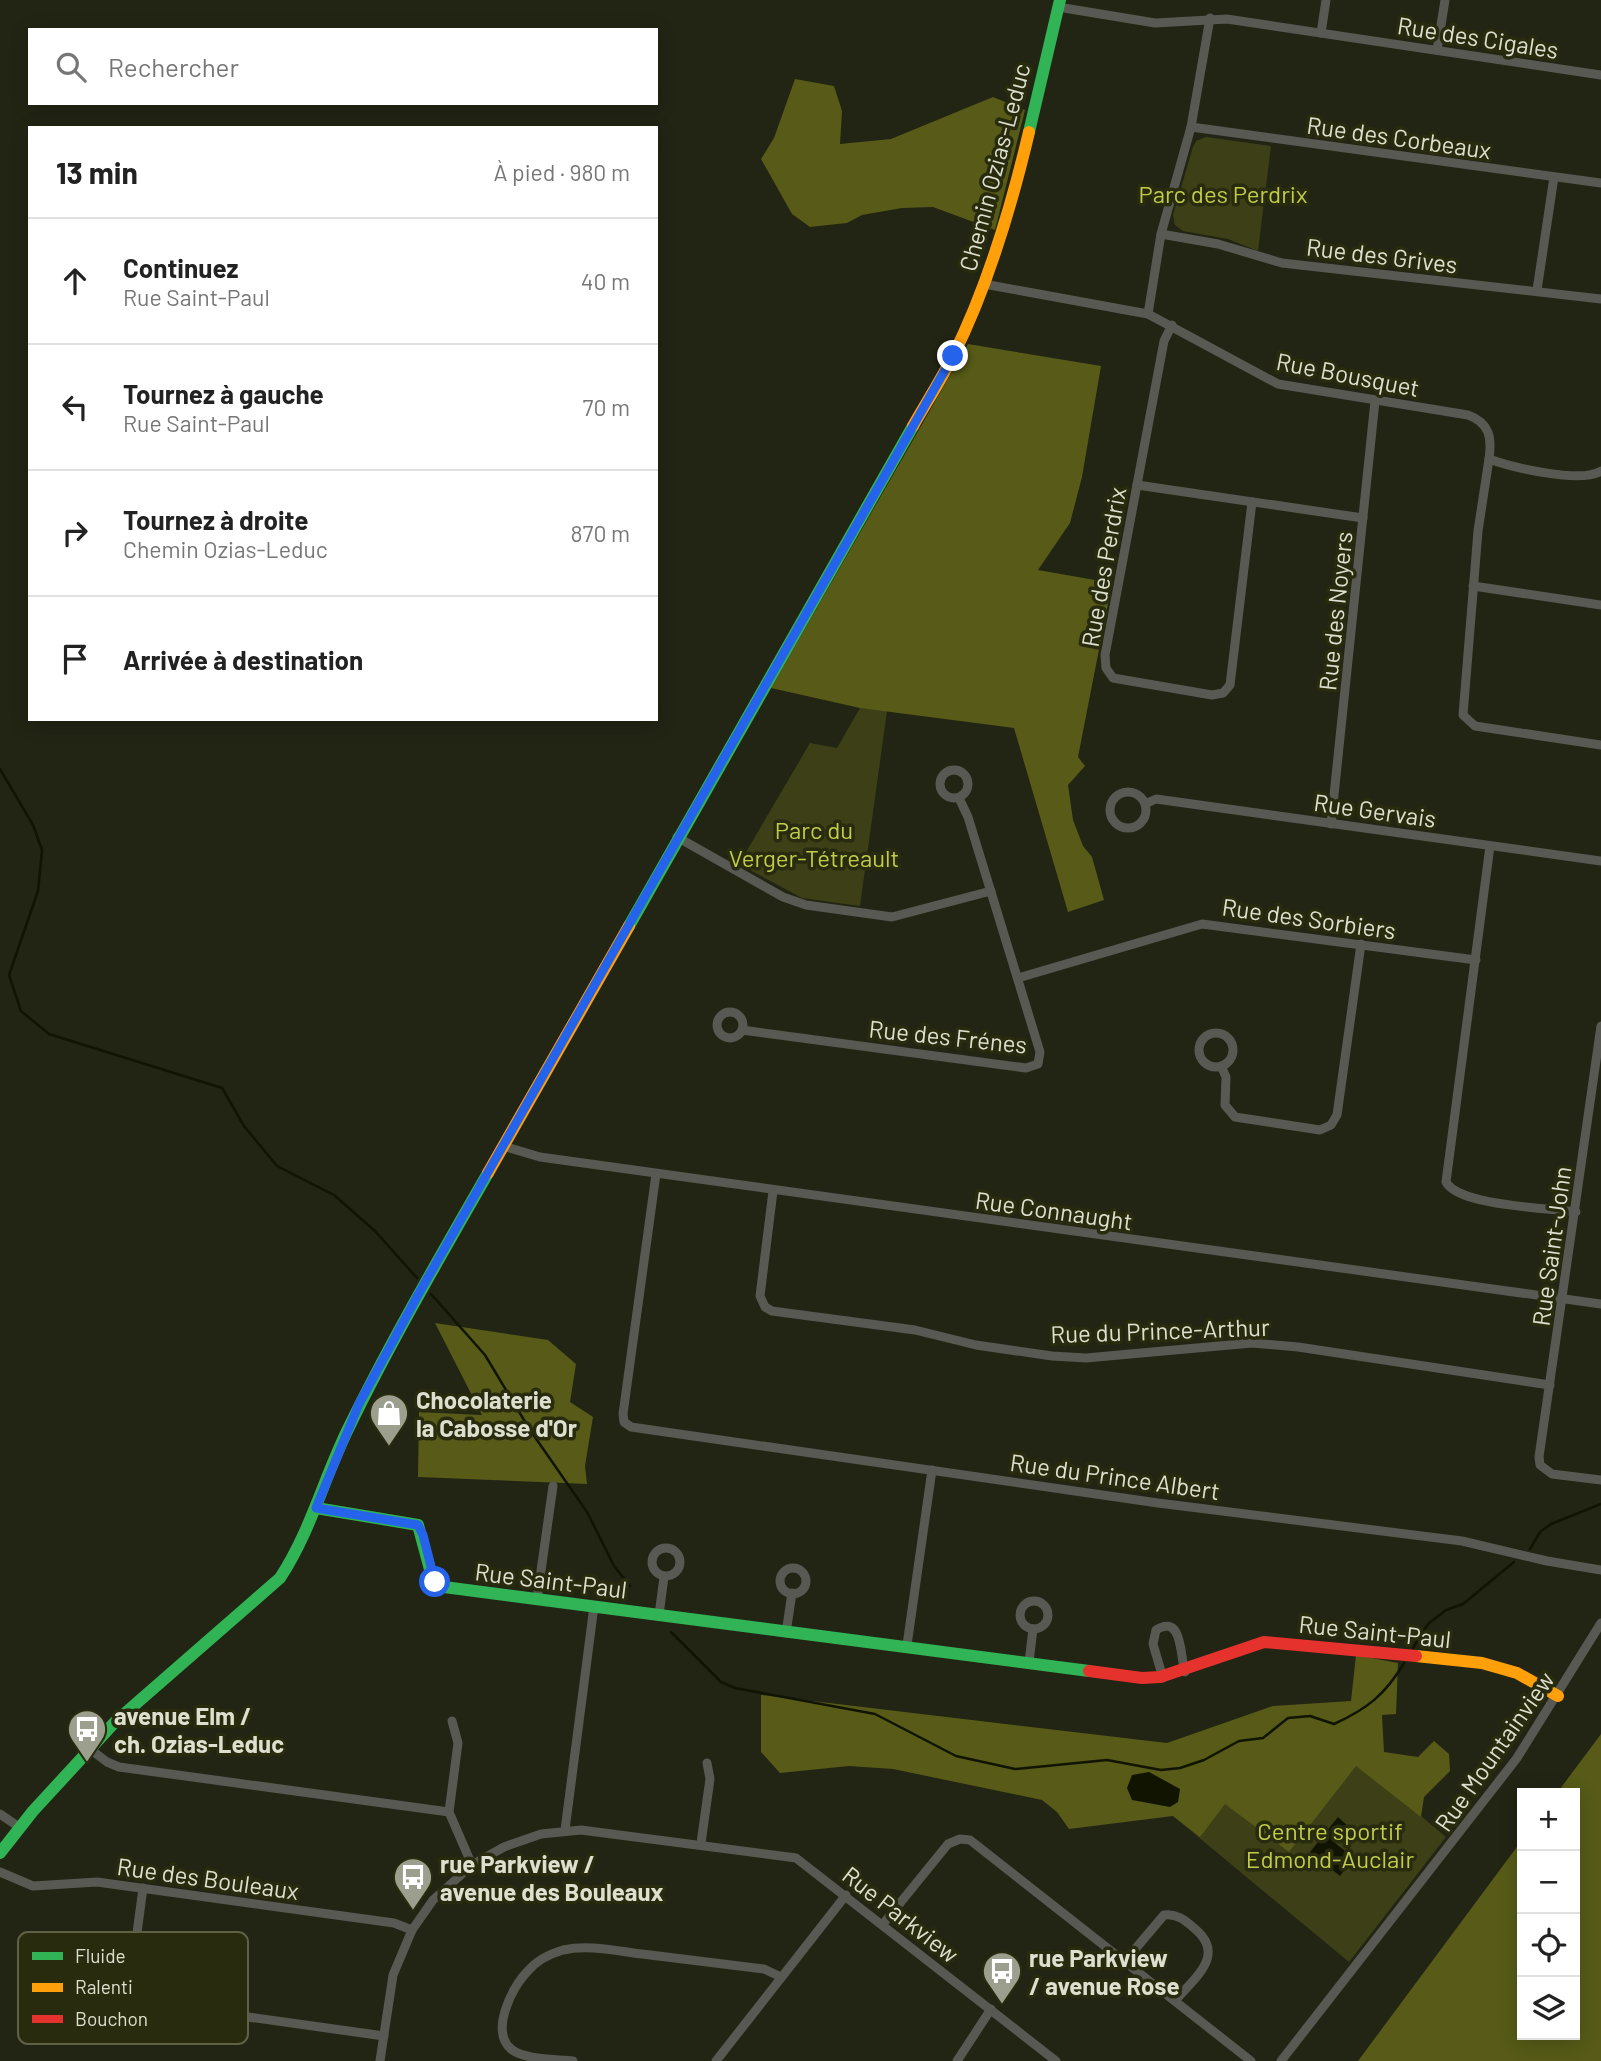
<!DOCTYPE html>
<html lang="fr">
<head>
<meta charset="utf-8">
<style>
	body { margin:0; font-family:Barlow,sans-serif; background:#f2f2f2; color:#222 }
	.controls { position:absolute; right:21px; bottom:21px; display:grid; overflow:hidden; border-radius:0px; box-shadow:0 4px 18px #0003 }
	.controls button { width:63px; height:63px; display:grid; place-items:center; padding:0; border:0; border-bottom:2px solid #e0e0e0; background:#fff; color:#222; font:35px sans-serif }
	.stop { position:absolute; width:21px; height:21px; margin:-16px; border:5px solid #2563eb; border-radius:50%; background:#fff }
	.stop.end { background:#2563eb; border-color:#fff; box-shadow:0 2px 7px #0008 }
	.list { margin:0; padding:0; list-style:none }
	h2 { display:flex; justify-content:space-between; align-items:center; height:91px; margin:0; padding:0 28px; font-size:30px }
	h2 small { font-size:23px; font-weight:400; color:#767676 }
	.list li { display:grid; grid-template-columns:46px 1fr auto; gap:21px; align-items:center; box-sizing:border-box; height:126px; padding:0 28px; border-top:2px solid #e0e0e0 }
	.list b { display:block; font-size:26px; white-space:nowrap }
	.list p { margin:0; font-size:23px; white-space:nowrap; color:#767676 }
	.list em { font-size:23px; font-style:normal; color:#767676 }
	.icon { flex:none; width:38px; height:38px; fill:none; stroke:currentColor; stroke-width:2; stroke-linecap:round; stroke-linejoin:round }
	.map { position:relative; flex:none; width:1601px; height:2061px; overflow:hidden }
	.search { position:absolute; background:#fff; box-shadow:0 4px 18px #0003; left:28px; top:28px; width:630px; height:77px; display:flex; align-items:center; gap:18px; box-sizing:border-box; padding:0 24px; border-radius:0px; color:#767676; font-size:26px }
	.panel { position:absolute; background:#fff; box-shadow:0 4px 18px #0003; left:28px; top:126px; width:630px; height:595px; border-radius:0px }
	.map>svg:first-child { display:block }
</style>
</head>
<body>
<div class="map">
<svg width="1601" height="2061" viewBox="0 0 1601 2061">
	<rect width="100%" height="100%" fill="#222414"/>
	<g fill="#3d4017">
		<path d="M 1206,137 L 1271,146 L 1258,251 L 1228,239 L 1183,231 L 1175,225 L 1173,215 L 1193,147 L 1196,141 Z"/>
		<path d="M 860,708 L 887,711 L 860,906 L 802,898 L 739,864 L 810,743 L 837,748 Z"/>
		<path d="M 1346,1753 L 1446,1837 L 1349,1962 L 1173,1816 Z"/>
	</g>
	<g fill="#575b17">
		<path d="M 795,79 L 834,86 L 842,111 L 840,144 L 891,139 L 993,97 L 1025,110 L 995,230 L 933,207 L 902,208 L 862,215 L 847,223 L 810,227 L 792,214 L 761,159 L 774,138 Z"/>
		<path d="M 968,344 L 1101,366 L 1082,477 L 1070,523 L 1038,570 L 1112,583 L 1078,757 L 1085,766 L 1068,785 L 1073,820 L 1083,846 L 1092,857 L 1104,900 L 1068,912 L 1014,728 L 860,708 L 771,688 Z"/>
		<path d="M 435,1323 L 548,1340 L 576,1364 L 570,1402 L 593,1417 L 585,1466 L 587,1484 L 418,1477 L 419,1412 L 482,1415 Z"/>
		<path d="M 1356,1655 L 1398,1663 L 1396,1714 L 1382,1715 L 1384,1752 L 1418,1757 L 1434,1741 L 1449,1754 L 1450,1771 L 1424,1797 L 1421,1817 L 1356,1766 L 1289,1852 L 1225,1804 L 1200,1837 L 1173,1816 L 1069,1829 L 1057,1812 L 1042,1800 L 893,1769 L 849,1766 L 780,1773 L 761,1752 L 761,1695 L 1167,1743 L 1273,1706 L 1351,1701 Z"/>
		<path d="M 1601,1734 L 1601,2061 L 1358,2061 L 1522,1840 L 1522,2035 L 1575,2035 L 1575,1793 L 1557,1793 Z"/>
	</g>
	<g fill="#121402">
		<path d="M 1149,1772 L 1180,1789 L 1178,1802 L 1170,1807 L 1132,1800 L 1127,1788 L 1132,1775 Z"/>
		<path d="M 1338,1817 L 1348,1826 L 1335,1843 L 1354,1858 L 1340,1876 L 1310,1852 Z"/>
	</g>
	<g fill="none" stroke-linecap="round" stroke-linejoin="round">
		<g stroke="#121402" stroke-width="2.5">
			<path d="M 0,769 L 33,825 L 42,850 L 38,891 L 9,975 L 21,1011 L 49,1034 L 222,1088 L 244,1126 L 277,1166 L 334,1195 L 375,1231 L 417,1278"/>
			<path d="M 431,1294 L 485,1355 L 530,1430 L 587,1512 L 614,1566 L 630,1586"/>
			<path d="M 1530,1549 L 1540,1532 L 1551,1524 L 1601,1504"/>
			<path d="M 671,1632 L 721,1682 L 735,1688 L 875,1714 L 956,1756 L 1015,1769 L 1107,1760 L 1161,1770 L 1180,1768 L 1204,1760 L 1239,1741 L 1263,1738 L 1288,1718 L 1310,1716 L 1334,1724 C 1367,1709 1385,1695 1404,1663"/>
			<path d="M 1413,1648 L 1428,1624 L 1446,1610 L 1463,1604 L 1514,1562"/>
		</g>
		<g stroke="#585953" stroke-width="9">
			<path d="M 1058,7 L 1155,23 L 1227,19 L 1601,75"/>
			<path d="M 1321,33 L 1326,0"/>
			<path d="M 1437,50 L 1445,0"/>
			<path d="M 1191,127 L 1601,183"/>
			<path d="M 1161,234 L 1218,244 L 1282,263 L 1601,299"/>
			<path d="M 984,284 L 1148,314 L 1278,384 L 1468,415 C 1490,423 1492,438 1489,459 C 1511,467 1581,484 1601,471"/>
			<path d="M 1537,290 L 1554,177"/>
			<path d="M 1148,314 L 1161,234 L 1191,127 L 1210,18"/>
			<path d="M 1172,325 L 1164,341 L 1105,655 L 1106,668 L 1113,678 L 1212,695 L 1223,693 L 1230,685 L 1252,502"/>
			<path d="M 1489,459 L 1478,531 L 1463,715 L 1475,726 L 1601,745"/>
			<path d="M 1137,485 L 1363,518"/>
			<path d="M 1473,586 L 1601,605"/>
			<circle cx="954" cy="784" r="14"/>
			<circle cx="1128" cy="810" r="18"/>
			<path d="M 1145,804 L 1156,799 L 1601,861"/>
			<path d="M 1331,824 L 1375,401"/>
			<path d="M 677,837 L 783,897 L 806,905 L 892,917 L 991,891"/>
			<path d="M 1490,846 L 1446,1182 C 1459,1206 1548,1208 1576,1212"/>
			<path d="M 1018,978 L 1202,924 L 1476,960"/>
			<circle cx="730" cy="1025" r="13"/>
			<path d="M 1601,1026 L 1539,1457 L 1540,1465 L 1552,1474 L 1601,1480"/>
			<path d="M 742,1030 L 1026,1068 L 1038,1064 L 1040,1052 L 968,817 L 959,798"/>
			<circle cx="1216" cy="1050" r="17"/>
			<path d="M 1221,1066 L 1226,1077 L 1225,1105 L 1235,1117 L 1320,1130 L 1331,1125 L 1337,1115 L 1361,944"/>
			<path d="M 503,1146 L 540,1157 L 1601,1304"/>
			<path d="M 656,1174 L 623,1414 L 624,1422 L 631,1427 L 1158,1503 L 1462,1541 L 1547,1561 L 1601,1570"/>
			<path d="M 773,1191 L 760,1296 L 765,1307 L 772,1311 L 915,1330 L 976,1345 L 1052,1356 L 1086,1358 L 1252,1343 L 1298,1347 L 1550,1385"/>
			<circle cx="666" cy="1562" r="14"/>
			<circle cx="793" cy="1581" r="13"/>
			<path d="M 537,1599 L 553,1486"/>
			<circle cx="1034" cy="1615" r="14"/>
			<path d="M 659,1615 L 664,1577"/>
			<path d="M 786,1633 L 792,1593"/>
			<path d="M 907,1645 L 932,1470"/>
			<path d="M 1029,1662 L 1033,1629"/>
			<path d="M 1163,1678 L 1153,1644 L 1156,1630 C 1183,1613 1180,1657 1185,1672"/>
			<path d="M 452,1721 L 458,1743 L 449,1812 L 472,1865"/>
			<path d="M 90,1749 L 107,1762 L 119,1767 L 449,1812"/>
			<path d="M 0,1814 L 19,1827"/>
			<path d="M 565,1830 L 594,1606"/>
			<path d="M 701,1843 L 710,1779 L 707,1763"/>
			<path d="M 0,1872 L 33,1886 L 97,1882 L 394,1923 L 412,1930"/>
			<path d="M 143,1888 L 130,1985 L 133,1995 L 141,2002 L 384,2036"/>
			<path d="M 883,1924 L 948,1844 L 960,1839 L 970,1840 L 1251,2061"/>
			<path d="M 1125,1961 L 1164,1915 C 1176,1913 1185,1920 1194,1928 C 1227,1955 1195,1977 1175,2001"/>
			<path d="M 380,2061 L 393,1975 L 412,1930 L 433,1900 L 472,1865 L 504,1847 L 541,1834 L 581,1830 L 796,1858 L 1056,2061"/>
			<path d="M 573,2061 C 556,2059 524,2060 511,2049 C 490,2031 512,1987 527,1972 C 536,1961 549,1954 563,1950 C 588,1944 617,1951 642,1954 C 683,1959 723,1964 764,1969 L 781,1977"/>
			<path d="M 716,2061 L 846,1895"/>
			<path d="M 957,2061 L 991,2009"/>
			<path d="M 1281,2061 L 1517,1758 L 1601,1623"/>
		</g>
		<g stroke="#30b455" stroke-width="12">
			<path d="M 1029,132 L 1060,0"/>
			<path d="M 629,926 L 913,426"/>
			<path d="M 316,1508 L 418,1525 L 432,1577 L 444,1587 L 1089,1671"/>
			<path d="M 0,1853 L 33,1811 L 115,1722 L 280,1578 C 311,1531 324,1477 349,1427 C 391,1341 440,1257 488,1173"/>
		</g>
		<g stroke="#ff9f0a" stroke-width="12">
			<path d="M 913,426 C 926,403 941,380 953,356 C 988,286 1011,208 1029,132"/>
			<path d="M 488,1173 L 629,926"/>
			<path d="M 1416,1656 L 1482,1663 L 1517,1673 L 1558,1696"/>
		</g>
		<path stroke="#e5322d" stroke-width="12" d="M 1089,1671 L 1142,1678 L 1160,1677 L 1264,1642 L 1416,1656"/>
	</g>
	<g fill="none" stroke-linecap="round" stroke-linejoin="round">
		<path stroke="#2563eb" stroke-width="9" d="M 435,1582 L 423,1535 L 418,1525 L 316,1508 L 359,1404 L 418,1295 L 953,356"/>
	</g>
	<defs>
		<g id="shop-pin" transform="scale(2.0125)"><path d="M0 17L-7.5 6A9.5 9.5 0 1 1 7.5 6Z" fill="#9c9e8e" stroke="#282b0d"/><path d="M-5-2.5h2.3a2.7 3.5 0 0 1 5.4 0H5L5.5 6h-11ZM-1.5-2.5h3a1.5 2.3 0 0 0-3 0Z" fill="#fff"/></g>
		<g id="bus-pin" transform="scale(2.0125)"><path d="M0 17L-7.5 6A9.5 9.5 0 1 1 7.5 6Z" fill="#9c9e8e" stroke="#282b0d"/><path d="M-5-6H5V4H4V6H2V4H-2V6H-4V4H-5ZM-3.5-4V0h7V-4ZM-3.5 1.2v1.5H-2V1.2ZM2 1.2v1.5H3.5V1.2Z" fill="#fff"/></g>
	</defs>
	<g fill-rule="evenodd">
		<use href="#shop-pin" x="389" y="1413"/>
		<use href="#bus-pin" x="87" y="1729"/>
		<use href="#bus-pin" x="413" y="1877"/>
		<use href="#bus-pin" x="1002" y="1971"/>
	</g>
	<g text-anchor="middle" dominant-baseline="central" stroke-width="7" stroke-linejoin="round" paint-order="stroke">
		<g font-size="24" fill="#dee0cf" stroke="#282b0d">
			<text transform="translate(1478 37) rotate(9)">Rue des Cigales</text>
			<text transform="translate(1399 137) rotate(8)">Rue des Corbeaux</text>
			<text transform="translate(994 167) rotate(-75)">Chemin Ozias-Leduc</text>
			<text transform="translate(1382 255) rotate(7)">Rue des Grives</text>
			<text transform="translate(1348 374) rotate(11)">Rue Bousquet</text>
			<text transform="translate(1103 567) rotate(-80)">Rue des Perdrix</text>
			<text transform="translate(1335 611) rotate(-84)">Rue des Noyers</text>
			<text transform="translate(1375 810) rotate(8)">Rue Gervais</text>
			<text transform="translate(1309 918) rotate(8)">Rue des Sorbiers</text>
			<text transform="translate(948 1036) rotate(6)">Rue des Frénes</text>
			<text transform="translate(1054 1210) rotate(8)">Rue Connaught</text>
			<text transform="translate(1551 1246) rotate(-82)">Rue Saint-John</text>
			<text transform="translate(1160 1330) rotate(-2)">Rue du Prince-Arthur</text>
			<text transform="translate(1115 1476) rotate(8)">Rue du Prince Albert</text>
			<text transform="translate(551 1580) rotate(7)">Rue Saint-Paul</text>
			<text transform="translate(1375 1631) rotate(6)">Rue Saint-Paul</text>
			<text transform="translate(1494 1751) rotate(-55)">Rue Mountainview</text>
			<text transform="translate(208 1878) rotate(8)">Rue des Bouleaux</text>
			<text transform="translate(901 1914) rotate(38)">Rue Parkview</text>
		</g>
		<g font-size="24" fill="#c1cc4a" stroke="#282b0d">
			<text x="1223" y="193">Parc des Perdrix</text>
			<text x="814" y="829">Parc du<tspan x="814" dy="28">Verger-Tétreault</tspan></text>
			<text x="1330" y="1830">Centre sportif<tspan x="1330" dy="28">Edmond-Auclair</tspan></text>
		</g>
		<g font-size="24" font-weight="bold" fill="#dee0cf" stroke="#282b0d" text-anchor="start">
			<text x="416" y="1399">Chocolaterie<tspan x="416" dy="28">la Cabosse d'Or</tspan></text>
			<text x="114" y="1715">avenue Elm /<tspan x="114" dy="28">ch. Ozias-Leduc</tspan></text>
			<text x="440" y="1863">rue Parkview /<tspan x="440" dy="28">avenue des Bouleaux</tspan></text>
			<text x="1029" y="1957">rue Parkview<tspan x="1029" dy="28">/ avenue Rose</tspan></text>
		</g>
	</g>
	<rect x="18" y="1932" width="230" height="112" rx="10" fill="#282b0d" stroke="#5f6147" stroke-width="2"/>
	<rect x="32" y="1952" width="31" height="8" fill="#30b455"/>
	<rect x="32" y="1983" width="31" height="9" fill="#ff9f0a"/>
	<rect x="32" y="2015" width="31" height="8" fill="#e5322d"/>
	<g font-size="19" fill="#dee0cf">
		<text x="75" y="1963">Fluide</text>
		<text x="75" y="1994">Ralenti</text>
		<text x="75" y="2026">Bouchon</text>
	</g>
</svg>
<div class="controls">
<button>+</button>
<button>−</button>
<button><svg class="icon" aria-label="locate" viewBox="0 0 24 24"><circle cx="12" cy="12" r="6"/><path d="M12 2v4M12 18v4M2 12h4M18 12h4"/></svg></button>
<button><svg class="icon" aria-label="layers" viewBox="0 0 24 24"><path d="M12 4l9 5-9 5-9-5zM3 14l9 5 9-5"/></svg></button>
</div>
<div class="stop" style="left:435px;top:1582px"></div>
<div class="stop end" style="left:953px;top:356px"></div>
<div class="search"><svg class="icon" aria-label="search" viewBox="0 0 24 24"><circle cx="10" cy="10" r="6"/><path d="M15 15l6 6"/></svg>Rechercher</div>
<section class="panel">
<h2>13 min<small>À pied · 980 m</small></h2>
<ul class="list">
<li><svg class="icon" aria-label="ahead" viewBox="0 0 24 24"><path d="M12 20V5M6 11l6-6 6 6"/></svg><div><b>Continuez</b><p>Rue Saint-Paul</p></div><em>40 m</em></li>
<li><svg class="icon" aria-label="left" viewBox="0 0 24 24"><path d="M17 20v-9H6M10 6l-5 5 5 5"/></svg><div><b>Tournez à gauche</b><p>Rue Saint-Paul</p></div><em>70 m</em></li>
<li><svg class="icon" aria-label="right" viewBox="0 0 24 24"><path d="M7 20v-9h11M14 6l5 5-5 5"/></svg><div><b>Tournez à droite</b><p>Chemin Ozias-Leduc</p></div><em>870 m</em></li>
<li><svg class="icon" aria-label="arrive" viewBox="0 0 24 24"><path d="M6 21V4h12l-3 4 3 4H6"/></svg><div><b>Arrivée à destination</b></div></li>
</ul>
</section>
</div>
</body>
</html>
